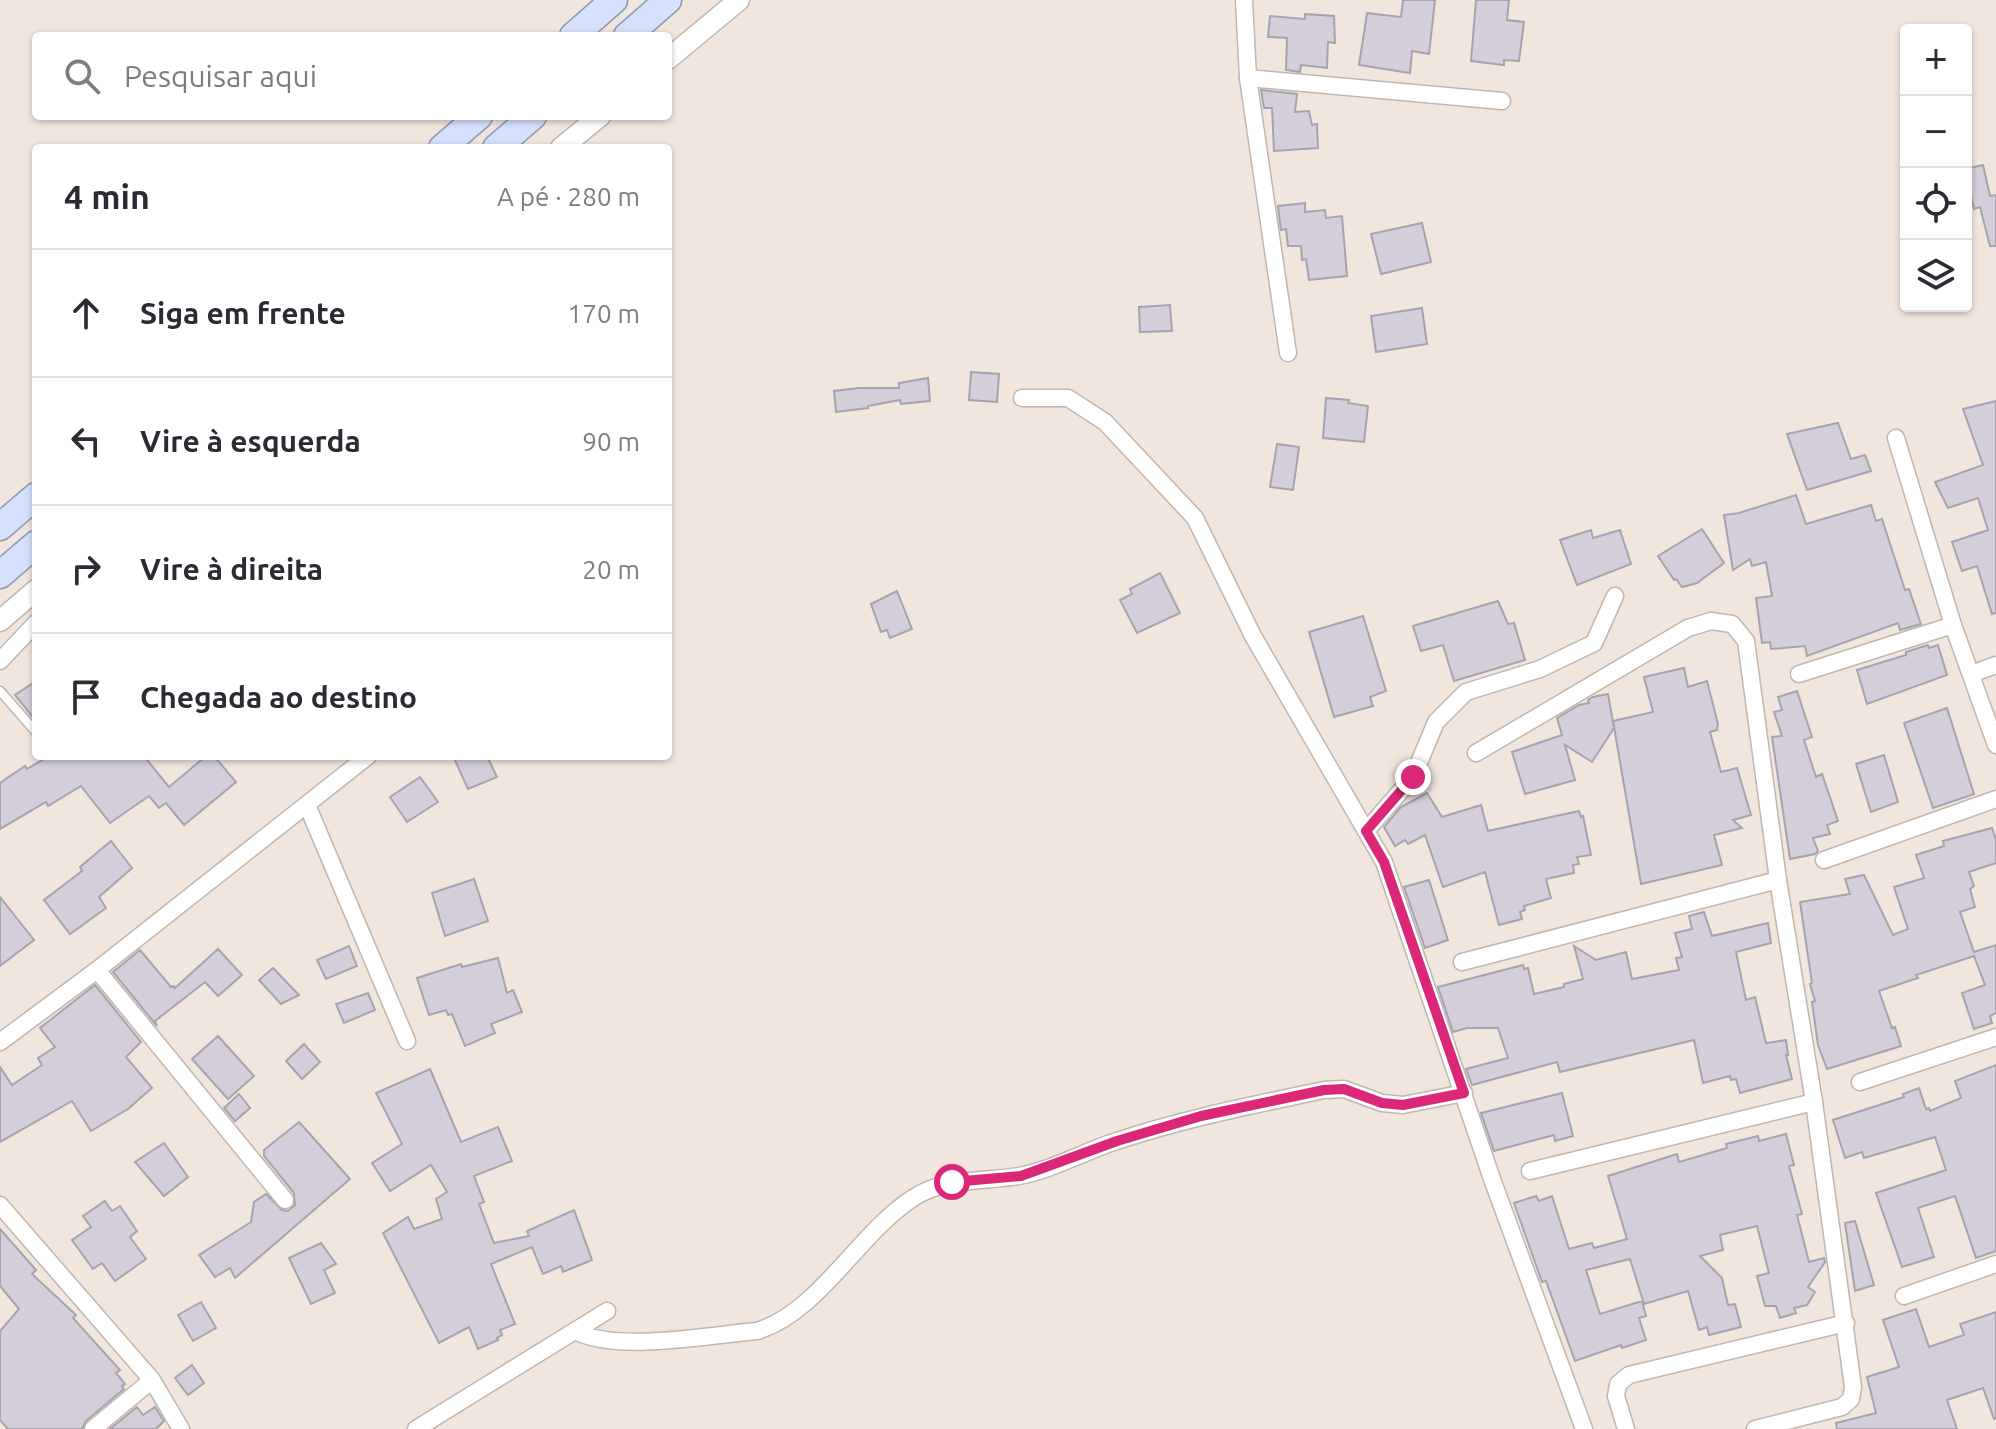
<!DOCTYPE html>
<html lang="pt">
<head>
<meta charset="utf-8">
<style>
	body { margin:0; font-family:Ubuntu,sans-serif; background:#f7f7f7; color:#2b2b33 }
	.controls { position:absolute; right:24px; top:24px; display:grid; overflow:hidden; border-radius:8px; box-shadow:0 2px 6px #0004 }
	.controls button { width:72px; height:72px; display:grid; place-items:center; padding:0; border:0; border-bottom:2px solid #e1e1e2; background:#fff; color:#2b2b33; font:40px sans-serif }
	.stop { position:absolute; width:24px; height:24px; margin:-18px; border:6px solid #db2777; border-radius:50%; background:#fff }
	.stop.end { background:#db2777; border-color:#fff; box-shadow:0 2px 8px #0008 }
	.list { margin:0; padding:0; list-style:none }
	h2 { display:flex; justify-content:space-between; align-items:center; height:104px; margin:0; padding:0 32px; font-size:34px }
	h2 small { font-size:26px; font-weight:400; color:#7c7c81 }
	.list li { display:grid; grid-template-columns:52px 1fr auto; gap:24px; align-items:center; box-sizing:border-box; height:128px; padding:0 32px; border-top:2px solid #e1e1e2 }
	.list b { display:block; font-size:30px; white-space:nowrap }
	.list em { font-size:26px; font-style:normal; color:#7c7c81 }
	.icon { flex:none; width:44px; height:44px; fill:none; stroke:currentColor; stroke-width:2; stroke-linecap:round; stroke-linejoin:round }
	.map { position:relative; flex:none; width:1996px; height:1429px; overflow:hidden }
	.search { position:absolute; background:#fff; box-shadow:0 2px 6px #0004; left:32px; top:32px; width:640px; height:88px; display:flex; align-items:center; gap:20px; box-sizing:border-box; padding:0 28px; border-radius:8px; color:#7c7c81; font-size:30px }
	.panel { position:absolute; background:#fff; box-shadow:0 2px 6px #0004; left:32px; top:144px; width:640px; height:616px; border-radius:8px }
	.map>svg:first-child { display:block }
</style>
</head>
<body>
<div class="map">
<svg width="1996" height="1429" viewBox="0 0 1996 1429">
	<rect width="100%" height="100%" fill="#f1e6de"/>
	<g fill="#d3ceda" stroke="#a7a3ae" stroke-width="2">
		<path d="M 1403,0 L 1435,0 L 1429,54 L 1412,51 L 1410,73 L 1359,65 L 1367,13 L 1401,17 Z"/>
		<path d="M 1476,0 L 1509,0 L 1507,20 L 1524,22 L 1519,61 L 1504,60 L 1504,65 L 1471,61 Z"/>
		<path d="M 1305,14 L 1334,16 L 1335,43 L 1328,42 L 1327,68 L 1301,65 L 1300,72 L 1286,70 L 1287,38 L 1268,37 L 1270,16 L 1305,19 Z"/>
		<path d="M 1261,90 L 1297,94 L 1295,112 L 1309,111 L 1312,125 L 1317,124 L 1318,148 L 1274,151 L 1272,108 L 1264,108 Z"/>
		<path d="M 1983,165 L 1990,196 L 1996,195 L 1996,246 L 1990,246 L 1980,207 L 1974,209 L 1971,196 L 1966,197 L 1966,169 Z"/>
		<path d="M 1305,203 L 1305,212 L 1325,210 L 1326,218 L 1342,216 L 1347,276 L 1309,280 L 1306,259 L 1302,260 L 1301,246 L 1288,246 L 1286,229 L 1281,230 L 1278,206 Z"/>
		<path d="M 1422,223 L 1431,262 L 1381,274 L 1371,234 Z"/>
		<path d="M 1170,305 L 1172,331 L 1140,332 L 1139,307 Z"/>
		<path d="M 1422,308 L 1427,344 L 1376,352 L 1371,316 Z"/>
		<path d="M 971,372 L 999,374 L 997,402 L 969,400 Z"/>
		<path d="M 928,378 L 930,401 L 901,404 L 900,400 L 868,406 L 868,408 L 836,412 L 834,391 L 859,388 L 899,388 L 899,383 Z"/>
		<path d="M 1326,398 L 1349,400 L 1348,403 L 1368,406 L 1364,442 L 1323,438 Z"/>
		<path d="M 1996,401 L 1996,613 L 1992,614 L 1977,566 L 1962,571 L 1952,542 L 1988,530 L 1978,498 L 1948,508 L 1935,482 L 1983,465 L 1963,409 Z"/>
		<path d="M 1838,423 L 1851,459 L 1865,455 L 1871,471 L 1807,490 L 1787,434 Z"/>
		<path d="M 1277,444 L 1299,447 L 1293,490 L 1270,487 Z"/>
		<path d="M 1796,495 L 1806,524 L 1871,505 L 1876,521 L 1882,519 L 1905,590 L 1909,589 L 1921,624 L 1900,630 L 1898,623 L 1807,656 L 1805,646 L 1771,649 L 1770,642 L 1762,643 L 1756,598 L 1772,596 L 1766,562 L 1752,566 L 1750,559 L 1733,570 L 1724,515 L 1739,513 Z"/>
		<path d="M 1702,529 L 1724,563 L 1697,583 L 1682,587 L 1676,579 L 1674,580 L 1658,556 Z"/>
		<path d="M 1591,530 L 1593,538 L 1620,530 L 1631,564 L 1577,585 L 1560,540 Z"/>
		<path d="M 1160,573 L 1180,613 L 1137,633 L 1120,600 L 1132,594 L 1130,589 Z"/>
		<path d="M 897,591 L 912,629 L 890,638 L 887,630 L 881,632 L 871,604 Z"/>
		<path d="M 1498,601 L 1508,624 L 1514,623 L 1525,660 L 1454,681 L 1443,645 L 1421,651 L 1413,626 Z"/>
		<path d="M 1363,616 L 1386,691 L 1370,697 L 1373,706 L 1334,717 L 1309,632 Z"/>
		<path d="M 1928,645 L 1929,648 L 1938,645 L 1947,675 L 1867,704 L 1857,670 L 1906,655 L 1906,652 Z"/>
		<path d="M 1684,668 L 1688,687 L 1707,681 L 1718,724 L 1717,730 L 1710,732 L 1721,772 L 1737,768 L 1751,815 L 1733,820 L 1742,828 L 1714,835 L 1722,865 L 1641,884 L 1613,721 L 1653,712 L 1644,677 Z"/>
		<path d="M 36,681 L 36,721 L 15,695 Z"/>
		<path d="M 1797,691 L 1812,737 L 1804,740 L 1816,777 L 1822,774 L 1838,821 L 1827,825 L 1830,834 L 1813,838 L 1818,851 L 1815,854 L 1790,859 L 1772,737 L 1782,736 L 1774,712 L 1782,710 L 1778,697 Z"/>
		<path d="M 1608,694 L 1614,728 L 1592,762 L 1565,745 L 1575,780 L 1525,794 L 1512,752 L 1562,735 L 1557,718 L 1579,705 L 1589,703 L 1588,700 L 1593,697 Z"/>
		<path d="M 1947,708 L 1974,794 L 1933,808 L 1904,723 Z"/>
		<path d="M 1884,755 L 1898,802 L 1871,812 L 1856,764 Z"/>
		<path d="M 49,756 L 144,756 L 169,787 L 206,756 L 214,756 L 236,782 L 184,825 L 166,803 L 159,808 L 149,796 L 110,823 L 81,786 L 48,806 L 46,802 L 0,829 L 0,783 L 25,766 L 27,769 Z"/>
		<path d="M 453,756 L 487,756 L 497,777 L 468,789 Z"/>
		<path d="M 420,777 L 438,802 L 407,822 L 390,797 Z"/>
		<path d="M 1427,793 L 1442,817 L 1481,805 L 1488,831 L 1579,811 L 1581,817 L 1583,816 L 1591,855 L 1577,857 L 1579,864 L 1573,865 L 1574,873 L 1546,879 L 1551,898 L 1524,906 L 1525,910 L 1520,912 L 1522,919 L 1499,925 L 1485,872 L 1443,887 L 1425,835 L 1408,844 L 1405,840 L 1395,846 L 1384,827 L 1401,807 Z"/>
		<path d="M 1992,828 L 1996,840 L 1996,863 L 1969,872 L 1974,886 L 1970,889 L 1975,907 L 1960,912 L 1974,952 L 1996,945 L 1996,1013 L 1990,1016 L 1992,1023 L 1974,1029 L 1962,993 L 1985,985 L 1974,956 L 1916,975 L 1918,978 L 1879,991 L 1892,1028 L 1895,1027 L 1901,1046 L 1827,1069 L 1818,1045 L 1812,1002 L 1815,1001 L 1810,984 L 1812,983 L 1800,902 L 1850,894 L 1845,879 L 1864,875 L 1893,935 L 1908,929 L 1894,887 L 1924,878 L 1916,855 L 1944,846 L 1943,841 Z"/>
		<path d="M 111,841 L 132,868 L 99,897 L 106,908 L 70,934 L 44,900 L 82,871 L 80,867 Z"/>
		<path d="M 474,879 L 488,921 L 445,936 L 432,893 Z"/>
		<path d="M 1429,880 L 1448,940 L 1425,948 L 1404,887 Z"/>
		<path d="M 0,897 L 34,940 L 0,966 Z"/>
		<path d="M 1704,912 L 1712,936 L 1768,923 L 1771,943 L 1736,952 L 1746,1000 L 1755,997 L 1766,1043 L 1786,1040 L 1788,1055 L 1786,1055 L 1792,1079 L 1740,1093 L 1736,1079 L 1731,1080 L 1730,1076 L 1703,1083 L 1694,1040 L 1560,1072 L 1557,1062 L 1472,1085 L 1466,1069 L 1508,1058 L 1498,1028 L 1467,1028 L 1453,1032 L 1438,987 L 1523,965 L 1524,969 L 1528,968 L 1534,994 L 1564,987 L 1564,984 L 1583,979 L 1574,946 L 1596,960 L 1626,952 L 1632,979 L 1679,970 L 1676,958 L 1682,957 L 1675,933 L 1692,929 L 1689,916 Z"/>
		<path d="M 349,946 L 357,966 L 326,979 L 317,960 Z"/>
		<path d="M 218,949 L 242,975 L 218,996 L 205,982 L 155,1021 L 157,1026 L 113,972 L 140,950 L 171,987 L 173,986 L 175,988 Z"/>
		<path d="M 498,958 L 507,993 L 513,990 L 522,1012 L 491,1024 L 495,1033 L 465,1046 L 452,1014 L 448,1015 L 446,1010 L 429,1015 L 417,978 L 461,964 L 462,967 Z"/>
		<path d="M 273,968 L 299,995 L 281,1004 L 259,980 Z"/>
		<path d="M 95,985 L 141,1042 L 126,1057 L 152,1088 L 128,1109 L 91,1131 L 72,1101 L 0,1142 L 0,1067 L 12,1085 L 42,1065 L 38,1058 L 55,1047 L 40,1028 Z"/>
		<path d="M 368,993 L 375,1010 L 344,1023 L 336,1004 Z"/>
		<path d="M 218,1036 L 254,1076 L 228,1099 L 192,1059 Z"/>
		<path d="M 304,1044 L 320,1062 L 302,1079 L 286,1061 Z"/>
		<path d="M 1996,1065 L 1996,1251 L 1976,1258 L 1955,1196 L 1918,1208 L 1934,1257 L 1902,1267 L 1876,1193 L 1946,1170 L 1935,1137 L 1864,1158 L 1862,1152 L 1845,1158 L 1833,1120 L 1904,1097 L 1903,1094 L 1919,1088 L 1926,1109 L 1929,1108 L 1930,1111 L 1961,1098 L 1955,1081 Z"/>
		<path d="M 430,1069 L 461,1142 L 498,1127 L 512,1161 L 474,1176 L 484,1202 L 479,1204 L 494,1243 L 529,1236 L 527,1231 L 574,1210 L 592,1260 L 563,1272 L 561,1266 L 543,1274 L 532,1247 L 491,1264 L 515,1324 L 500,1330 L 502,1335 L 497,1338 L 498,1340 L 478,1349 L 469,1327 L 439,1343 L 383,1233 L 408,1217 L 414,1229 L 442,1219 L 436,1199 L 447,1192 L 431,1165 L 390,1191 L 372,1163 L 402,1144 L 376,1093 Z"/>
		<path d="M 1562,1093 L 1573,1136 L 1555,1141 L 1554,1135 L 1494,1151 L 1481,1113 Z"/>
		<path d="M 239,1094 L 250,1108 L 235,1121 L 224,1108 Z"/>
		<path d="M 299,1122 L 350,1179 L 235,1278 L 230,1268 L 215,1277 L 199,1255 L 251,1222 L 254,1202 L 266,1194 L 282,1210 L 288,1211 L 295,1205 L 294,1193 L 264,1156 L 264,1150 Z"/>
		<path d="M 1786,1134 L 1794,1165 L 1789,1166 L 1802,1214 L 1797,1215 L 1809,1262 L 1824,1258 L 1825,1262 L 1808,1287 L 1815,1292 L 1807,1305 L 1794,1308 L 1796,1313 L 1780,1318 L 1776,1306 L 1765,1306 L 1757,1276 L 1769,1273 L 1757,1226 L 1720,1235 L 1723,1250 L 1700,1256 L 1722,1278 L 1728,1305 L 1735,1304 L 1741,1327 L 1709,1335 L 1707,1327 L 1699,1330 L 1688,1291 L 1644,1304 L 1630,1259 L 1586,1270 L 1600,1314 L 1642,1301 L 1646,1316 L 1639,1318 L 1646,1340 L 1622,1348 L 1621,1345 L 1575,1361 L 1546,1281 L 1542,1282 L 1514,1203 L 1536,1196 L 1539,1201 L 1552,1196 L 1569,1249 L 1592,1243 L 1594,1248 L 1627,1239 L 1608,1176 L 1677,1154 L 1679,1162 L 1727,1148 L 1726,1144 L 1758,1136 L 1759,1141 Z"/>
		<path d="M 164,1143 L 188,1177 L 164,1196 L 135,1162 Z"/>
		<path d="M 105,1201 L 112,1211 L 120,1206 L 137,1231 L 130,1237 L 146,1259 L 115,1281 L 102,1263 L 93,1269 L 72,1240 L 91,1227 L 83,1216 Z"/>
		<path d="M 1855,1221 L 1874,1285 L 1855,1291 L 1845,1223 Z"/>
		<path d="M 0,1229 L 36,1270 L 32,1274 L 76,1315 L 73,1318 L 120,1370 L 116,1373 L 125,1384 L 122,1386 L 124,1389 L 86,1421 L 82,1429 L 8,1429 L 0,1420 L 0,1331 L 19,1309 L 0,1286 Z"/>
		<path d="M 321,1243 L 336,1264 L 324,1270 L 335,1293 L 311,1304 L 289,1258 Z"/>
		<path d="M 201,1302 L 216,1328 L 193,1341 L 178,1315 Z"/>
		<path d="M 1916,1309 L 1929,1347 L 1964,1335 L 1960,1324 L 1996,1312 L 1996,1418 L 1994,1419 L 1983,1388 L 1947,1400 L 1957,1429 L 1837,1429 L 1836,1423 L 1876,1413 L 1867,1377 L 1899,1367 L 1883,1320 Z"/>
		<path d="M 192,1365 L 204,1383 L 188,1395 L 175,1378 Z"/>
		<path d="M 137,1407 L 143,1415 L 155,1407 L 164,1421 L 156,1429 L 110,1429 Z"/>
	</g>
	<g fill="none" stroke-linecap="round" stroke-linejoin="round">
		<g stroke="#c0b6ae" stroke-width="11">
			<path id="service" d="M 0,691 L 36,732"/>
		</g>
		<g stroke="#c0b6ae" stroke-width="19">
			<g id="minor">
				<path d="M 1244,0 L 1248,78 L 1288,353"/>
				<path d="M 1248,78 L 1502,101"/>
				<path d="M 1022,398 L 1068,398 L 1105,422 L 1195,518 L 1253,636 L 1384,862 L 1492,1179 L 1584,1429"/>
				<path d="M 1896,438 L 1953,625 L 1996,745"/>
				<path d="M 0,661 L 36,623"/>
				<path d="M 1799,674 L 1953,625"/>
				<path d="M 1971,674 L 1996,665"/>
				<path d="M 1476,753 L 1688,628 L 1711,621 L 1732,624 L 1746,641 L 1778,880 L 1814,1102 L 1853,1387 L 1851,1399 L 1842,1407 L 1755,1429"/>
				<path d="M 307,805 L 407,1041"/>
				<path d="M 1366,831 L 1413,777 L 1436,722 L 1466,692 L 1540,669 L 1594,643 L 1615,596"/>
				<path d="M 1824,860 L 1996,799"/>
				<path d="M 1462,962 L 1778,880"/>
				<path d="M 97,970 L 285,1200"/>
				<path d="M 0,1042 L 97,970 L 368,756"/>
				<path d="M 1860,1082 L 1996,1037"/>
				<path d="M 1530,1171 L 1814,1102"/>
				<path d="M 0,1205 L 152,1380 L 181,1429"/>
				<path d="M 1904,1296 L 1996,1264"/>
				<path d="M 575,1331 C 616,1353 710,1335 757,1331 C 818,1313 859,1233 913,1198 C 945,1177 984,1182 1019,1176 C 1052,1170 1085,1151 1117,1141 C 1185,1118 1254,1105 1324,1090 L 1344,1089 L 1382,1103 L 1403,1105 L 1464,1093"/>
				<path d="M 93,1429 L 152,1380"/>
				<path d="M 416,1429 L 607,1311"/>
				<path d="M 1626,1429 L 1616,1396 L 1618,1384 L 1629,1375 L 1846,1323"/>
			</g>
		</g>
		<g stroke="#c0b6ae" stroke-width="23">
			<g id="tertiary">
				<path d="M 668,59 L 739,0"/>
				<path d="M 561,148 L 600,116"/>
				<path d="M 0,621 L 36,590"/>
			</g>
		</g>
		<g stroke="#8e97b4" stroke-width="29">
			<g id="primary">
				<path d="M 573,36 L 614,0"/>
				<path d="M 627,36 L 668,0"/>
				<path d="M 442,148 L 479,116"/>
				<path d="M 496,148 L 533,116"/>
				<path d="M 0,527 L 36,496"/>
				<path d="M 0,575 L 36,544"/>
			</g>
		</g>
		<use href="#service" stroke="#fff" stroke-width="8"/>
		<use href="#minor" stroke="#fff" stroke-width="16"/>
		<use href="#tertiary" stroke="#fff" stroke-width="20"/>
		<use href="#primary" stroke="#d6e1fd" stroke-width="26"/>
	</g>
	<g fill="none" stroke-linecap="round" stroke-linejoin="round">
		<path stroke="#db2777" stroke-width="10" d="M 952,1182 L 1021,1176 L 1117,1141 L 1201,1116 L 1324,1090 L 1344,1089 L 1382,1103 L 1403,1105 L 1464,1093 L 1384,862 L 1366,831 L 1413,777"/>
	</g>
</svg>
<div class="controls">
<button>+</button>
<button>−</button>
<button><svg class="icon" aria-label="locate" viewBox="0 0 24 24"><circle cx="12" cy="12" r="6"/><path d="M12 2v4M12 18v4M2 12h4M18 12h4"/></svg></button>
<button><svg class="icon" aria-label="layers" viewBox="0 0 24 24"><path d="M12 4l9 5-9 5-9-5zM3 14l9 5 9-5"/></svg></button>
</div>
<div class="stop" style="left:952px;top:1182px"></div>
<div class="stop end" style="left:1413px;top:777px"></div>
<div class="search"><svg class="icon" aria-label="search" viewBox="0 0 24 24"><circle cx="10" cy="10" r="6"/><path d="M15 15l6 6"/></svg>Pesquisar aqui</div>
<section class="panel">
<h2>4 min<small>A pé · 280 m</small></h2>
<ul class="list">
<li><svg class="icon" aria-label="ahead" viewBox="0 0 24 24"><path d="M12 20V5M6 11l6-6 6 6"/></svg><div><b>Siga em frente</b></div><em>170 m</em></li>
<li><svg class="icon" aria-label="left" viewBox="0 0 24 24"><path d="M17 20v-9H6M10 6l-5 5 5 5"/></svg><div><b>Vire à esquerda</b></div><em>90 m</em></li>
<li><svg class="icon" aria-label="right" viewBox="0 0 24 24"><path d="M7 20v-9h11M14 6l5 5-5 5"/></svg><div><b>Vire à direita</b></div><em>20 m</em></li>
<li><svg class="icon" aria-label="arrive" viewBox="0 0 24 24"><path d="M6 21V4h12l-3 4 3 4H6"/></svg><div><b>Chegada ao destino</b></div></li>
</ul>
</section>
</div>
</body>
</html>
